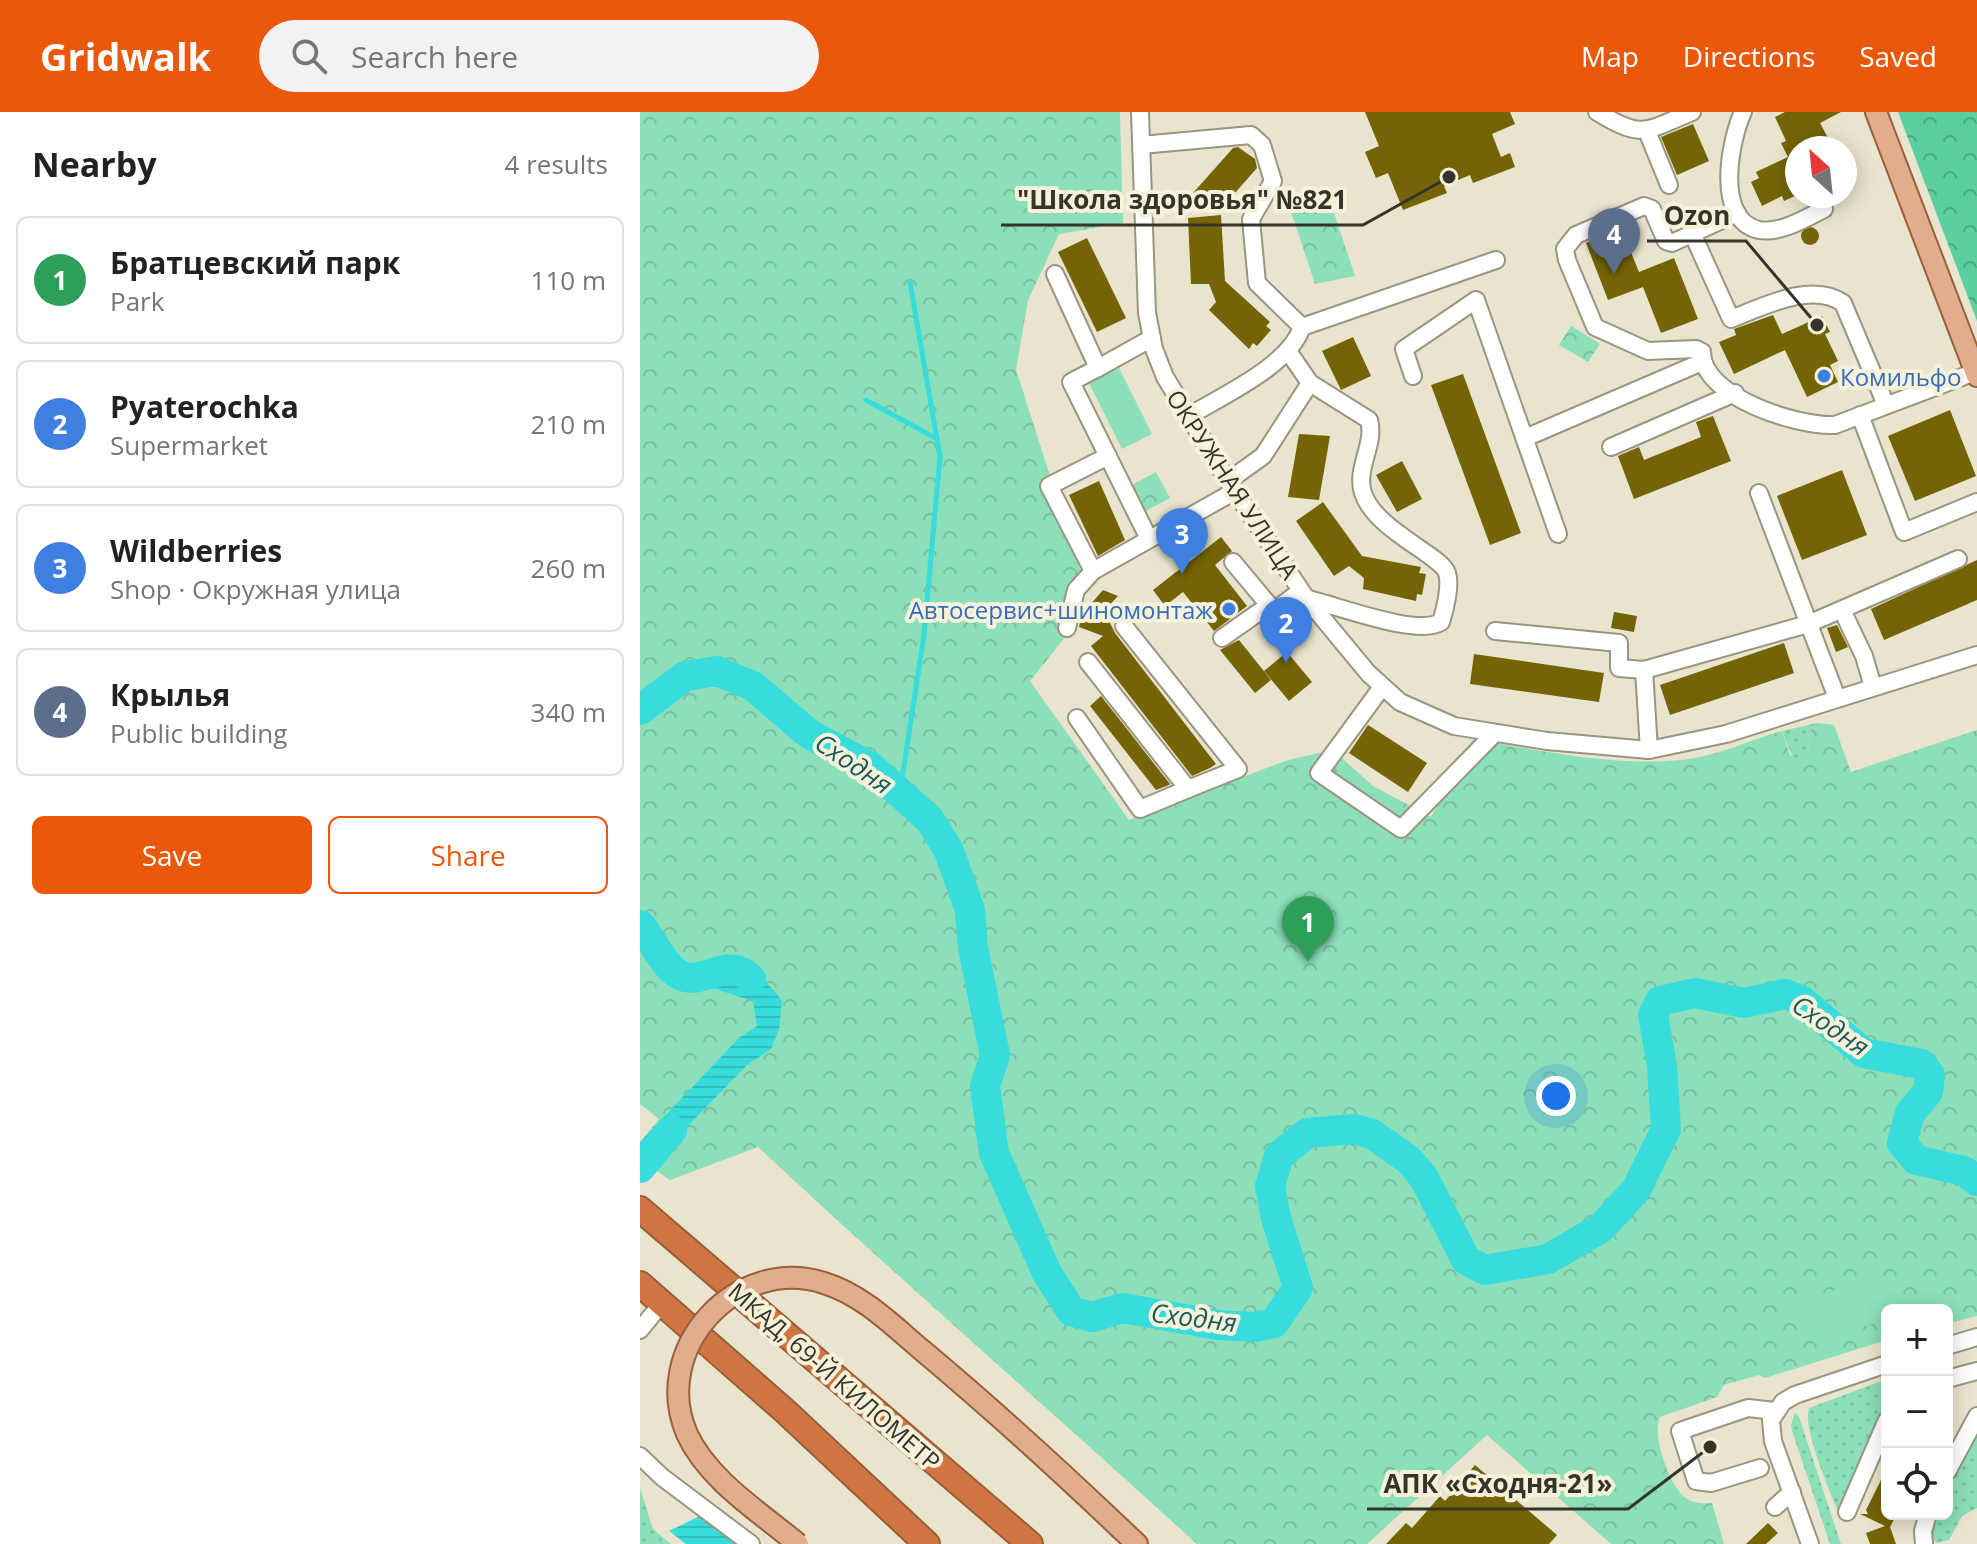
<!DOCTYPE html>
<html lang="en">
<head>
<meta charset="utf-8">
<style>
	body { margin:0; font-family:"Open Sans",sans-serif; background:#f2f2f2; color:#222 }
	.controls { position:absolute; right:24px; bottom:24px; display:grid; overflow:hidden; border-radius:12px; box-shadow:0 4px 20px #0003 }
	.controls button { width:72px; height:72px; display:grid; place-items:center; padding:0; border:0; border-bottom:2px solid #e0e0e0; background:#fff; color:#222; font:40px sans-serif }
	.compass { position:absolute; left:1145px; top:24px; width:72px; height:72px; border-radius:50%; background:#fff; box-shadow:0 4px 20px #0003; rotate:333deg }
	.you { position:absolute; left:916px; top:984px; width:28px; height:28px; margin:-20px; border:6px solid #fff; border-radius:50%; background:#1a73e8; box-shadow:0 0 0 12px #1a73e833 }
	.badge { display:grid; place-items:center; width:52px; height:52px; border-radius:50%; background:#ea580c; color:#fff; font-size:26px; font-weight:700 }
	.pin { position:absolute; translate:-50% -66px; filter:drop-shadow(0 2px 4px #0008) }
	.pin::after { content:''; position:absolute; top:42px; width:28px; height:24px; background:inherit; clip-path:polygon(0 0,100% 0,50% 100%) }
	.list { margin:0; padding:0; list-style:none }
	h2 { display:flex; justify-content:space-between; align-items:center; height:104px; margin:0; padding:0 32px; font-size:34px }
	h2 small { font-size:26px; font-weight:400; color:#767676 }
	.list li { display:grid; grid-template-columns:52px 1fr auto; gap:24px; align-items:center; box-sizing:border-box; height:128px; margin:0 16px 16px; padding:0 16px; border:2px solid #e0e0e0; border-radius:12px }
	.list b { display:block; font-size:30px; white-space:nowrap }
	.list p { margin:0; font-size:26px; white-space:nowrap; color:#767676 }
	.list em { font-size:26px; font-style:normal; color:#767676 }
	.actions { display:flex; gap:16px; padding:24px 32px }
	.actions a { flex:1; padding:18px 0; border:2px solid #ea580c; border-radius:12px; text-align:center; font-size:28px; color:#ea580c }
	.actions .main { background:#ea580c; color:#fff }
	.icon { flex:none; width:44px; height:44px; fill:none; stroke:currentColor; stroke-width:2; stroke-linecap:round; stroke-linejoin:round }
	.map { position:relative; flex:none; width:1337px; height:1432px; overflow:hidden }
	header { display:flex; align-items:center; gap:48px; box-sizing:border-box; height:112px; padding:0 40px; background:#ea580c; color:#fff }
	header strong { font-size:38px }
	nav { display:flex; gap:44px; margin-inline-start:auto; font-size:28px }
	.search { width:560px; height:72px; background:#f2f2f2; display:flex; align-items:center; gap:20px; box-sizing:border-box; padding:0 28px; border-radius:44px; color:#767676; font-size:30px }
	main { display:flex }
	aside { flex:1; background:#fff }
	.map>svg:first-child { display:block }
</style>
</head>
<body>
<header>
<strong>Gridwalk</strong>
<div class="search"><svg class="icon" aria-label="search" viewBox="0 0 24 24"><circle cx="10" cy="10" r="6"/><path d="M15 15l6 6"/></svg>Search here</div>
<nav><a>Map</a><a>Directions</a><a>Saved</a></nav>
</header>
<main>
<aside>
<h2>Nearby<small>4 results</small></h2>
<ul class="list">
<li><span class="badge" style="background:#2e9e5b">1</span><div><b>Братцевский парк</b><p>Park</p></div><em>110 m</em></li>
<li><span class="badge" style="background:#3f7fe0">2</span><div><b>Pyaterochka</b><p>Supermarket</p></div><em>210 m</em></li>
<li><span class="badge" style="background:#3f7fe0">3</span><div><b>Wildberries</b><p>Shop · Окружная улица</p></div><em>260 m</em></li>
<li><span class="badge" style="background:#5c6f8a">4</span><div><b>Крылья</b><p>Public building</p></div><em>340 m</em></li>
</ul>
<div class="actions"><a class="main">Save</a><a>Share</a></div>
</aside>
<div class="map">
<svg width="1337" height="1432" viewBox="0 0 1337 1432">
	<defs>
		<pattern id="grass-dots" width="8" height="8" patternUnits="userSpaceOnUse" patternTransform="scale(2)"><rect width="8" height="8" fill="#8bdfb9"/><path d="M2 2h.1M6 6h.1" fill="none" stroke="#79c09f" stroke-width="1.8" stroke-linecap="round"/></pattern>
		<pattern id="forest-crowns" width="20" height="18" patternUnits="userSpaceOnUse" patternTransform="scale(2)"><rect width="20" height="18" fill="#5acf9f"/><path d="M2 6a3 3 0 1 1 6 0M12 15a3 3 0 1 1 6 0" fill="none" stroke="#4ba982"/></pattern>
		<pattern id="park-crowns" width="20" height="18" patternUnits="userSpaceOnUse" patternTransform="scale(2)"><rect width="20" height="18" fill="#8bdfb9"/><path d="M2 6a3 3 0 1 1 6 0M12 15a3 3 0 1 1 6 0" fill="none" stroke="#79c09f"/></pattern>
		<pattern id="water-rules" width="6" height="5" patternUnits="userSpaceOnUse" patternTransform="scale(2)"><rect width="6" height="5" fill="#38dcdc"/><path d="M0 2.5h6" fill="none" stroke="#32bdbd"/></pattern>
	</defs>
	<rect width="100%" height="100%" fill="#e9e4cd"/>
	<g fill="url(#grass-dots)">
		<path d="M 1177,611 L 1171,615 L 1168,645 L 1161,650 L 1154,648 L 1142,619 Z"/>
		<path d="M 1247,1267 L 1247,1294 L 1199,1403 C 1191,1380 1162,1317 1169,1296 Z"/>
		<path d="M 1155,1301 L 1159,1305 L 1201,1432 L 1190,1432 L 1153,1322 L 1151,1313 Z"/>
		<path d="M 1337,1315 L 1337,1396 L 1322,1404 L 1309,1428 L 1296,1431 C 1290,1421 1293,1413 1298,1402 L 1307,1402 L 1307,1382 Z"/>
		<path d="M 0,1376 L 13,1417 L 31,1432 L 0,1432 Z"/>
	</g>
	<path fill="url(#forest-crowns)" d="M 1258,0 L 1337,0 L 1337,209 Z"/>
	<g fill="url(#park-crowns)">
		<path d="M 0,0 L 480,0 L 483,111 L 419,122 L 388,188 L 376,258 L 441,460 L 443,484 L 430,510 L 430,519 L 390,569 L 489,708 L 648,648 L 693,638 L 733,674 L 791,705 L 833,627 C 903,639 976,656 1048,647 C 1079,643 1111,628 1142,619 L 1150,643 L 1161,650 L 1168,645 L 1171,615 L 1177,611 L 1194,613 L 1211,660 L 1337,618 L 1337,1204 L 1307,1212 L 1307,1198 L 1247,1198 L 1247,1228 L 1125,1266 L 1119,1263 L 1084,1273 L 1077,1285 L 1020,1305 C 1012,1324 1028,1368 1042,1383 C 1050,1391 1061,1392 1072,1391 L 1084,1432 L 971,1432 L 847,1323 L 727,1432 L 557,1432 C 411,1299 263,1170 118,1035 L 30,1068 L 0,1047 L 0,1030 L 19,1007 L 0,992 Z"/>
		<path d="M 687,80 L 715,164 L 675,172 L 648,91 Z"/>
		<path d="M 931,214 L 960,232 L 948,250 L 919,233 Z"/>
		<path d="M 516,360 L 530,386 L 504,400 L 490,374 Z"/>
	</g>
	<g fill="#8bdfb9">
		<path d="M 479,256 L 512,322 L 482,337 L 449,271 Z"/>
		<path d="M 1242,1165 L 1251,1198 L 1247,1198 L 1247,1208 L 1170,1229 L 1159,1188 Z"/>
	</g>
	<g fill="url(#water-rules)">
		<path d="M 76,851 C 106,854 124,864 142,889 L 139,917 L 131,937 L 107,953 L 11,1052 L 0,1047 L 0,1030 L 99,926 L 117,914 L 113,889 L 69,875 Z"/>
		<path d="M 64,1402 L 99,1430 L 97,1432 L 46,1432 L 29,1419 Z"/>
	</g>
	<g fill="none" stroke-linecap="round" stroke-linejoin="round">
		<g stroke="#38dcdc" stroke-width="5">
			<path d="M 226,288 L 297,327"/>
			<path d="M 260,680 L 284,523 L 300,345 L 270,170"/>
		</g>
		<g stroke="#38dcdc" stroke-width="30">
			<path d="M 0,598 L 45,564 L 77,559 L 113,574 L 169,622 L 231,655 L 290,708 L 309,739 L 330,798 L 333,836 L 355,943 L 345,974 L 354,1041 L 407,1161 L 431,1199 L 452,1205 L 483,1196 L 578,1213 L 614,1215 L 634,1211 L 658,1176 L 636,1106 L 630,1074 L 639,1044 L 667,1021 L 714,1017 L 732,1022 L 769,1048 L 784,1066 L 826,1148 L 845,1158 L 908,1147 L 961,1116 L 996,1078 L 1026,1017 L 1022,954 L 1013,903 L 1020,889 L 1055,881 L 1104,891 L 1145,882 L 1161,888 L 1224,941 L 1281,952 L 1290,963 L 1288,980 L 1270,1001 L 1262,1031 L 1276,1048 L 1324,1059 L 1337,1069"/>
			<path d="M 0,813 C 13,827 23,855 40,863 C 64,875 88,842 111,867"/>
			<path d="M 0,1056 L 32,1018"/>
		</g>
	</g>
	<g fill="#746405">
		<path d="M 725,0 L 870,0 L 875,12 L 852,22 L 861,45 L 870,41 L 875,55 L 833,71 L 830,63 L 804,74 L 807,81 L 763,98 L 748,61 L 736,66 L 725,40 L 739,34 Z"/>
		<path d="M 1145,0 L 1201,0 L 1180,11 L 1188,26 L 1166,36 L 1157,36 L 1157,83 L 1144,89 L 1142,84 L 1122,94 L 1111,70 L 1119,66 L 1116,60 L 1148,45 L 1141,31 L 1146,29 L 1135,5 Z"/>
		<path d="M 1053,12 L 1069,49 L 1037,63 L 1021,25 Z"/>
		<path d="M 598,35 L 615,47 L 617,56 L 578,100 L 553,81 L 593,36 Z"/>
		<path d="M 581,103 L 585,169 L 630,210 L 626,214 L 631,218 L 617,234 L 613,231 L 609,237 L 569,198 L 576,190 L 569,172 L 551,172 L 548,106 Z"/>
		<circle cx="1170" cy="124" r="9"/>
		<path d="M 981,116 L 999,160 L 1034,146 L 1058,207 L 1021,221 L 1003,175 L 968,188 L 946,131 Z"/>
		<path d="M 447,126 L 486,206 L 457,220 L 418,140 Z"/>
		<path d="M 1133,203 L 1142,222 L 1182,204 L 1190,220 L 1185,222 L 1198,249 L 1190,253 L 1198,270 L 1167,285 L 1145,238 L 1094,262 L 1079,230 L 1096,223 L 1094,217 Z"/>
		<path d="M 713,225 L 731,264 L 701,278 L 682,239 Z"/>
		<path d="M 823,262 L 881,421 L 850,433 L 791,273 Z"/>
		<path d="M 1310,298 L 1336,364 L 1275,389 L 1248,324 Z"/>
		<path d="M 1073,304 L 1091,349 L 994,387 L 978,344 L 999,335 L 1004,348 L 1061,325 L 1056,310 Z"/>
		<path d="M 659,322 L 690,324 L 679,388 L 648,385 Z"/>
		<path d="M 762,349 L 782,387 L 757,400 L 736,363 Z"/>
		<path d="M 1202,358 L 1227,423 L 1162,448 L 1137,384 Z"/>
		<path d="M 459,369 L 485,428 L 458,444 L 429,383 Z"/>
		<path d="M 683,390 L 722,444 L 781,455 L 779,461 L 786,462 L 782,483 L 777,482 L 776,489 L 723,477 L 724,466 L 709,454 L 694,464 L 656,409 Z"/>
		<path d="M 581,425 L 592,439 L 575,453 L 607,494 L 574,519 L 543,480 L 525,494 L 513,478 Z"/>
		<path d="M 1337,448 L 1337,488 L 1244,528 L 1231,497 Z"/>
		<path d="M 463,478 L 478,484 L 464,499 L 475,521 L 576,652 L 570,656 L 552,664 L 451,534 L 463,524 L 439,515 L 442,502 Z"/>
		<path d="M 974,500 L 997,504 L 994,520 L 971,516 Z"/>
		<path d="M 1197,513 L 1208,535 L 1196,540 L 1187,516 Z"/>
		<path d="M 599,528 L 631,568 L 615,581 L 580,538 Z"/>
		<path d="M 1144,531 L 1154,561 L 1030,603 L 1020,573 Z"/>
		<path d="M 647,540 L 672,570 L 649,589 L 624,559 Z"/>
		<path d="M 834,542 L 964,561 L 959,590 L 830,572 Z"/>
		<path d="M 461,584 L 530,672 L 529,673 L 516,678 L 450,594 Z"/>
		<path d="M 728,613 L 787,651 L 768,680 L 709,641 Z"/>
		<path d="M 835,1353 L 917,1423 L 909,1432 L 746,1432 L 766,1411 L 772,1416 L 800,1384 L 805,1389 Z"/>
		<path d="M 1247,1356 L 1247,1402 L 1257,1402 L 1250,1415 L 1256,1432 L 1230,1432 L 1226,1421 L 1245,1414 L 1220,1402 L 1228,1402 L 1226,1398 Z"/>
		<path d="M 1128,1411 L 1138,1421 L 1126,1432 L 1106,1432 Z"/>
	</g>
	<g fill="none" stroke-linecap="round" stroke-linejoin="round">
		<g stroke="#99957f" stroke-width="20">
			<g id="minor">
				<path d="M 500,0 L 507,201 L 514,237 L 525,265 L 588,369 L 666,486 L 728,561 L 760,590 L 814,614 L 907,629 L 1009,638 L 1086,622 L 1337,543"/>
				<path d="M 957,0 C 1003,28 1005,19 1052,0"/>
				<path d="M 1103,0 C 1090,28 1074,108 1119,118 C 1140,122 1166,106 1184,97"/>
				<path d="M 1007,19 L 1029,73"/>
				<path d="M 501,33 L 611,23 L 622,33 L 633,69 L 611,107 L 617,171 L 662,215 C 649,254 583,283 549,304"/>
				<path d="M 1097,101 L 1032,131 L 1026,129 L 1012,97 L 1004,94 L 936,123 L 925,137 L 927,148 L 955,215 L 1008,239 L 1056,237 L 1062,240 C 1062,285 1158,315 1195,313 L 1335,260"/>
				<path d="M 1053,123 L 1091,207 C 1122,195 1172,169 1203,191 L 1246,293"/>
				<path d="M 415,162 L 458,256 L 512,226"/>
				<path d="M 662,215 L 856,148"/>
				<path d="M 458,256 L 431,270 L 509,427"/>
				<path d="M 773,264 L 764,237 L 836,188 L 918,422"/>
				<path d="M 1220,303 L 1264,420 L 1337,390"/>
				<path d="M 885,326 L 1062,250"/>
				<path d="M 971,335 L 1095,281"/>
				<path d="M 468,344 L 409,374 L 453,459 L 595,379"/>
				<path d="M 588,369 L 623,344 L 670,271"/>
				<path d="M 1119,381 L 1197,586"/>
				<path d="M 593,450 L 634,499 L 654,484 C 688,489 774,526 801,510 C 805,498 811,473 807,461 C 801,443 735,418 723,381 C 715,356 736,332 729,308 L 670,271 L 648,239"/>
				<path d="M 1202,498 L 1224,544 L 1233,575"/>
				<path d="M 427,516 L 436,478 L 453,459"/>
				<path d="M 855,519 L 979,531 L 979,556 L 1004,558 L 1168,512 L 1318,447"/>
				<path d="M 582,526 L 629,493"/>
				<path d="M 448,550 L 548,677 L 598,657 L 484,514"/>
				<path d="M 1004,558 L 1009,638"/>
				<path d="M 742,575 L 679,661 L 761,717 L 854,622"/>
				<path d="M 437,606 L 500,697 L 548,677"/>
				<path d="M 0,1218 L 22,1191"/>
				<path d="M 1307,1234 L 1337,1225"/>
				<path d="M 1307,1267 L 1337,1259"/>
				<path d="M 0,1344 L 22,1365 L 111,1432"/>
				<path d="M 1120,1356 L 1071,1371 L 1056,1369 L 1040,1319 L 1108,1296 L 1135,1299"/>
				<path d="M 1307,1360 L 1337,1304"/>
				<path d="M 1135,1395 L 1152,1380"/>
				<path d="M 1207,1400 L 1247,1308"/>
				<path d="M 1170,1432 L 1133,1329 L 1131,1308 L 1143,1290 L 1155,1283 L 1247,1252"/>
				<path d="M 1284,1432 L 1283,1419 L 1288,1402"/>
			</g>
		</g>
		<g stroke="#995f3a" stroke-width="24">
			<g id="major">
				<path d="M 1236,0 L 1337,264"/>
				<path d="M 481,1417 L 497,1432"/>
			</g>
		</g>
		<g stroke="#995f3a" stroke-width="28">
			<g id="highway">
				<path d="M 0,1097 L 390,1432"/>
				<path d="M 0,1172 L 146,1300 L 287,1432"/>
			</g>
		</g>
		<use href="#minor" stroke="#fff" stroke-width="16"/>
		<use href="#major" stroke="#e2ad8e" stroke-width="20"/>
		<use href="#highway" stroke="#cf7642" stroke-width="24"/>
		<g stroke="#995f3a" stroke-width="24" stroke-linecap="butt">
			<path id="major-bridge" d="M 158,1432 C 121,1401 68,1368 47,1322 C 10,1236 97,1143 184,1171 C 223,1183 252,1213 283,1239 C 351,1296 417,1356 481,1417"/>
		</g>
		<use href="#major-bridge" stroke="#e2ad8e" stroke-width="20"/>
	</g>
	<g fill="#3f7fe0" stroke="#f6f2da" stroke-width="3">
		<circle cx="1184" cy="264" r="8"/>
		<circle cx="589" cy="497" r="8"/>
	</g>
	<g text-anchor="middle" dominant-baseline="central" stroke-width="8" stroke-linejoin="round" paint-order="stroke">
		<g font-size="24" fill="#366cbe" stroke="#f6f2da" text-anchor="start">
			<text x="1200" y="264">Комильфо</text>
			<text x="573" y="497" text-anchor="end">Автосервис+шиномонтаж</text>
		</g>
		<g font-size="24" fill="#35332a" stroke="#f6f2da">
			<text transform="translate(593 372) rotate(57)">ОКРУЖНАЯ УЛИЦА</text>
			<text transform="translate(195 1264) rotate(41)">МКАД, 69-Й КИЛОМЕТР</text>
		</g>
		<g font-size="26" font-style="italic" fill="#1b5b5b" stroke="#f6f2da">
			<text transform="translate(214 651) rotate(34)">Сходня</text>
			<text transform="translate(1191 913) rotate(34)">Сходня</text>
			<text transform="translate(554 1205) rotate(7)">Сходня</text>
		</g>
	</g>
	<path fill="none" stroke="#35332a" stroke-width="3" d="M809 65L723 113H361M1177 213L1106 129H1007M1070 1335L988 1397H727"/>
	<g fill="#35332a" stroke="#f6f2da" stroke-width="3">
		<circle cx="809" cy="65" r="8"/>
		<circle cx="1177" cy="213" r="8"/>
		<circle cx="1070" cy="1335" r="8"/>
	</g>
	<g font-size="26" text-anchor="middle" font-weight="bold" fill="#35332a" stroke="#f6f2da" stroke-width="8" stroke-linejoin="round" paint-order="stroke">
		<text x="542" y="97">"Школа здоровья" №821</text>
		<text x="1057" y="113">Ozon</text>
		<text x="858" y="1381">АПК «Сходня-21»</text>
	</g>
</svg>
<div class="controls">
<button>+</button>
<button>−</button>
<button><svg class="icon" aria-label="locate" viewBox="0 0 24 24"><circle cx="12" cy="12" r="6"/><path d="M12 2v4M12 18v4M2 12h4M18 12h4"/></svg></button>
</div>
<svg class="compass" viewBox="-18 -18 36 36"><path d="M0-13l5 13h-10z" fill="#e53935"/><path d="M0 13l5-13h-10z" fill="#767676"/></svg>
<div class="you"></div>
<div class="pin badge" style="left:668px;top:850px;background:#2e9e5b">1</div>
<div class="pin badge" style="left:646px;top:551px;background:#3f7fe0">2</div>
<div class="pin badge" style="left:542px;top:462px;background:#3f7fe0">3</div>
<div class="pin badge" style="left:974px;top:162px;background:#5c6f8a">4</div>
</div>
</main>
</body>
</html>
